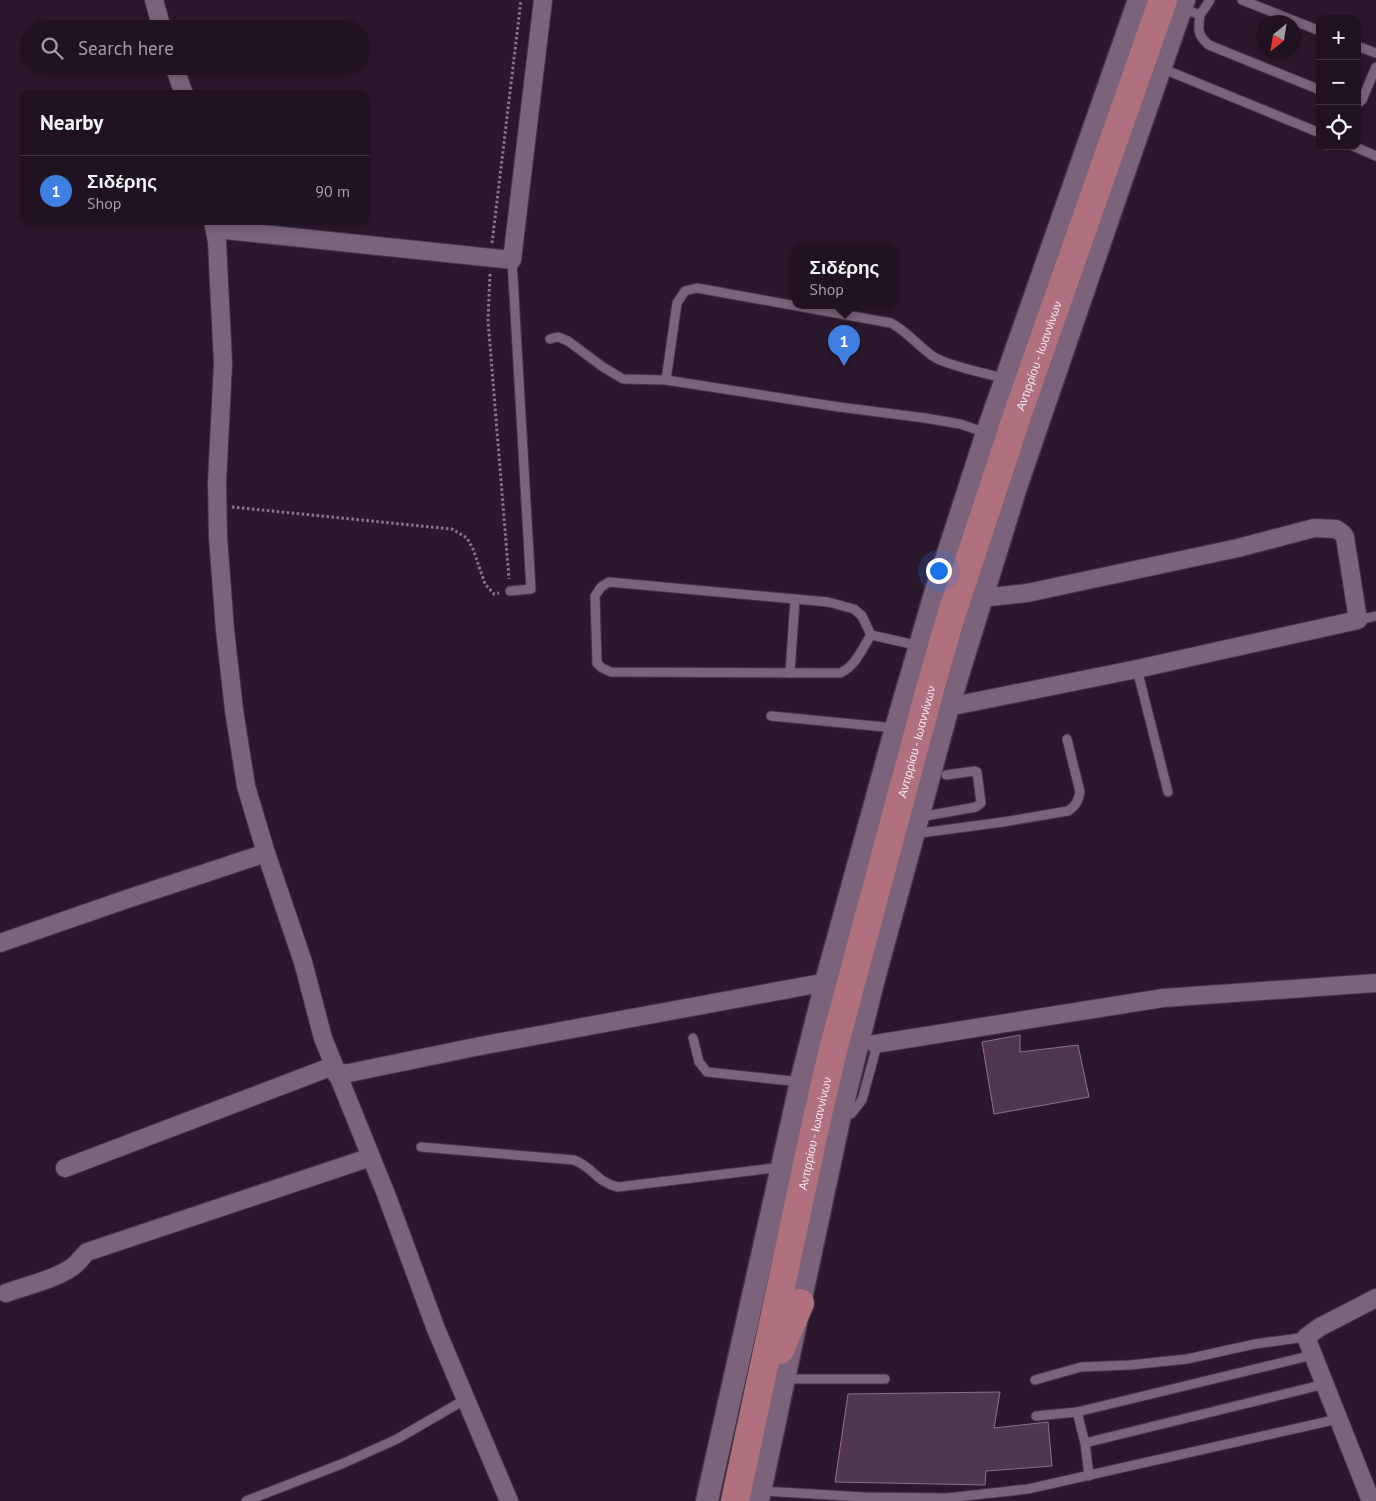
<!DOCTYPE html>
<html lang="en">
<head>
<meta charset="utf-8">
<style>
	body { margin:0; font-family:"PT Sans",sans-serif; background:#2d202e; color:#f1f3f6 }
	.controls { position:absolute; right:15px; top:15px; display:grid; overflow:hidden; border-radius:10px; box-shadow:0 2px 8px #0003 }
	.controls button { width:45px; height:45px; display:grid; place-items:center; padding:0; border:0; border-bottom:1px solid #3e323f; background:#211221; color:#f1f3f6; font:25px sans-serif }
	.compass { position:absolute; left:1256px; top:15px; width:45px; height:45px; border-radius:50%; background:#211221; box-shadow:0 2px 8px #0003; rotate:210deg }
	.you { position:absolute; left:938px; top:570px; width:18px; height:18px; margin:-12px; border:4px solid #fff; border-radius:50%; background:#1a73e8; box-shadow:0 0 0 8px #1a73e833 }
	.badge { display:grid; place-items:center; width:32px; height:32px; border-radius:50%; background:#84bcfb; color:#fff; font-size:16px; font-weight:700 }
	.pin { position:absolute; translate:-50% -41px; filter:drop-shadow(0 1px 2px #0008) }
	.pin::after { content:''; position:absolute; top:26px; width:18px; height:15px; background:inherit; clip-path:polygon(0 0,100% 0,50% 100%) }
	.popup { position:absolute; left:792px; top:244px; width:105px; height:65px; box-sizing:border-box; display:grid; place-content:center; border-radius:10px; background:#211221; filter:drop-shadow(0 1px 4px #0005); font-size:16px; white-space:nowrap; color:#a29ea5 }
	.popup b { font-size:19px; color:#f1f3f6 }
	.popup::after { content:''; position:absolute; left:50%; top:100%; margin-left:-10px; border:10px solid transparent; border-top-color:#211221 }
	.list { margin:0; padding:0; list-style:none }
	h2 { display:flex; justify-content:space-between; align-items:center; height:65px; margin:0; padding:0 20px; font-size:21px }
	h2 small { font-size:16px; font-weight:400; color:#a29ea5 }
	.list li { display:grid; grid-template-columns:32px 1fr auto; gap:15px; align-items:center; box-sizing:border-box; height:70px; padding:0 20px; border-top:1px solid #3e323f }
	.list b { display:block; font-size:19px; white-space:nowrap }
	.list p { margin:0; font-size:16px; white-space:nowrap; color:#a29ea5 }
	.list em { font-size:16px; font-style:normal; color:#a29ea5 }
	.icon { flex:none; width:28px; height:28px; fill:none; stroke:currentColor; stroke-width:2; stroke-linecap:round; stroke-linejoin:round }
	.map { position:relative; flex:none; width:1376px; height:1501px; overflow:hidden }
	.search { position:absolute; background:#211221; box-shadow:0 2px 8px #0003; left:20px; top:20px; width:350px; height:55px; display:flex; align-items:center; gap:12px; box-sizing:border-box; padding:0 18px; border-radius:28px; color:#a29ea5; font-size:19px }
	.panel { position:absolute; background:#211221; box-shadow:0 2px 8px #0003; left:20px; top:90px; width:350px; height:135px; border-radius:10px }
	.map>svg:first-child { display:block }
</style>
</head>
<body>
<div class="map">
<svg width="1376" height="1501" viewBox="0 0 1376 1501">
	<rect width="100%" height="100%" fill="#2c182c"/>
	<g fill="#503651" stroke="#8b738b">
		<path d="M 1020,1035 L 1020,1052 L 1078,1045 L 1089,1097 L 994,1114 L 982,1042 Z"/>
		<path d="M 1000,1392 L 994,1428 L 1048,1422 L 1052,1466 L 986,1471 L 985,1485 L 835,1482 L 848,1394 Z"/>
	</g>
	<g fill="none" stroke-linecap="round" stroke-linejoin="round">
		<g stroke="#443545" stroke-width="11">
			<g id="service">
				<path d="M 1242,0 L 1320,31"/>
				<path d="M 1182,8 L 1200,15 L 1210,0"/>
				<path d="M 1200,15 C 1198,30 1197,35 1209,45 L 1320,90"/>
				<path d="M 1357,46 L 1376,53"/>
				<path d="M 1161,68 L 1320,133"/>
				<path d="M 1357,104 L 1362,100 L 1376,67"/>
				<path d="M 1353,146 L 1376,156"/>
				<path d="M 550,339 L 558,337 L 568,341 L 603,367 L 623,379 L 666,380 L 839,407 L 925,418 L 960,424 L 987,433"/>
				<path d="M 666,380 L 677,303 L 685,291 L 697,288 L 891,323 C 908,332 919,347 934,357 C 948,366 989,374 1006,379"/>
				<path d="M 510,591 L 531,589 L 512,260"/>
				<path d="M 1358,620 L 1376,616"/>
				<path d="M 871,635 C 862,649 855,667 840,673 L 611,672 L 602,668 L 597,663 L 595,596 L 601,587 L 609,582 L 828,602 L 854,609 L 862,616 L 871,635 L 920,646"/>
				<path d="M 1137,669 L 1168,792"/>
				<path d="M 790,673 L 795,599"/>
				<path d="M 771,716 L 895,728"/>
				<path d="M 920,817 L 976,807 L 981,803 L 977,772 L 975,771 L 946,775"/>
				<path d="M 913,834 L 1003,822 L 1068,811 C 1076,806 1078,801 1080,792 L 1067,739"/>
				<path d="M 693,1038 L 699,1062 L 707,1072 L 801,1082"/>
				<path d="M 841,1115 L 851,1114 L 862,1100 L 876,1049 L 873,1042"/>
				<path d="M 421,1147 L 574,1160 C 593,1167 596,1182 618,1187 L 782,1167"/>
				<path d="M 785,1379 L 885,1379"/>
				<path d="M 1035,1380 L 1081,1367 L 1130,1365 L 1187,1359 L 1255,1344 L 1306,1337"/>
				<path d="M 1036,1416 L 1077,1412"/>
				<path d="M 1085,1443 L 1325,1384"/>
				<path d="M 1089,1476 L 1085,1443 L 1077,1412 L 1313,1355"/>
				<path d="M 761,1491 L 864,1497 L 947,1498 L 1028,1489 L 1338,1419"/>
				<path d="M 246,1501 L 344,1463 L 397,1439 L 466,1399"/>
			</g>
		</g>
		<g stroke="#443545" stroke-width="20">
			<g id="minor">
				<path d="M 154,0 L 162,29"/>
				<path d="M 174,66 L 184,94"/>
				<path d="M 213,221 L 217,242 L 223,363 L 217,483 L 218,537 L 225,630 L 234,710 L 246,786 L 266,853 L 303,962 L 323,1038 L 386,1194 L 436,1329 L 509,1501"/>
				<path d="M 215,229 L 512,260 L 543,0"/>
				<path d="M 948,707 L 1137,669 L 1358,620 L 1345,537 L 1342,533 L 1336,529 L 1314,528 L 1238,548 L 1027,593 L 981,598"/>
				<path d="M 0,943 L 124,900 L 266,853"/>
				<path d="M 875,1044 L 1163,998 L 1376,983"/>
				<path d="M 336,1074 L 349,1073 L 480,1046 L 827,982"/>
				<path d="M 65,1168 L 333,1066"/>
				<path d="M 6,1293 C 25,1286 61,1278 76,1264 C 80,1260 83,1256 87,1252 L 371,1157"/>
				<path d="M 1371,1501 L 1306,1337 L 1320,1327 L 1376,1298"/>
			</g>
		</g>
		<g stroke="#443545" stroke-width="25">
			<g id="tertiary">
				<path d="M 707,1501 L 801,1082 L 829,971 L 896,728 L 935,594 L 987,433 L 1139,0"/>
				<path d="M 758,1501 L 840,1115 L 873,982 L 948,707 L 1016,487 L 1121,181 L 1184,0"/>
			</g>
		</g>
		<g stroke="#443545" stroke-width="30">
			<g id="primary">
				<path d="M 780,1350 L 800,1303"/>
				<path id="s1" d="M 735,1501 L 816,1123 L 833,1050 L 930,689 L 950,619 L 1019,410 L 1163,0"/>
			</g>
		</g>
		<g stroke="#897889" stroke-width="3" stroke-dasharray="2.5 2.5" stroke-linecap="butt">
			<path d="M 492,243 L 521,0"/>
			<path d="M 490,274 L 488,320 L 509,579"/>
			<path d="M 232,507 L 452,529 L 467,538 L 473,549 L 485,584 L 494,594 L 499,593"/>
		</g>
		<use href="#service" stroke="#7b637b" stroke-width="9"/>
		<use href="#minor" stroke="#7b637b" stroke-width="18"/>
		<use href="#tertiary" stroke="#7b637b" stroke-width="22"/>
		<use href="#primary" stroke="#b0707d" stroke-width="28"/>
	</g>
	<g text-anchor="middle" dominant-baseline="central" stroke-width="4" stroke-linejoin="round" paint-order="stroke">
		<g font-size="12" fill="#f4e6f4" stroke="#2c182c">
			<text stroke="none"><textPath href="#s1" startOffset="1186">Αντιρρίου - Ιωαννίνων</textPath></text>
			<text stroke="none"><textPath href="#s1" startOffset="781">Αντιρρίου - Ιωαννίνων</textPath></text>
			<text stroke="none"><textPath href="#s1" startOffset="376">Αντιρρίου - Ιωαννίνων</textPath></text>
		</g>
	</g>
</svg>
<div class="controls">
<button>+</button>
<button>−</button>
<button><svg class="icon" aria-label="locate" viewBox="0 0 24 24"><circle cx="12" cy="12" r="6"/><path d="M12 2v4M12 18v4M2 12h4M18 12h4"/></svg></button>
</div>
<svg class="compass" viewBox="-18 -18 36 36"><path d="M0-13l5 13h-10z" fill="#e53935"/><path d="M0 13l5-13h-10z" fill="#a29ea5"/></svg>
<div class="you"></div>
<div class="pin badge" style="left:844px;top:366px;background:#3f7fe0">1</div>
<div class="popup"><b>Σιδέρης</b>Shop</div>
<div class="search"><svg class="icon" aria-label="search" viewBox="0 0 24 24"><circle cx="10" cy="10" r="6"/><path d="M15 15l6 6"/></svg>Search here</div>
<section class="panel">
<h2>Nearby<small></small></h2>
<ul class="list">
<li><span class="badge" style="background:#3f7fe0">1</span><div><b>Σιδέρης</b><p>Shop</p></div><em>90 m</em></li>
</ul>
</section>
</div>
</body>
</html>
